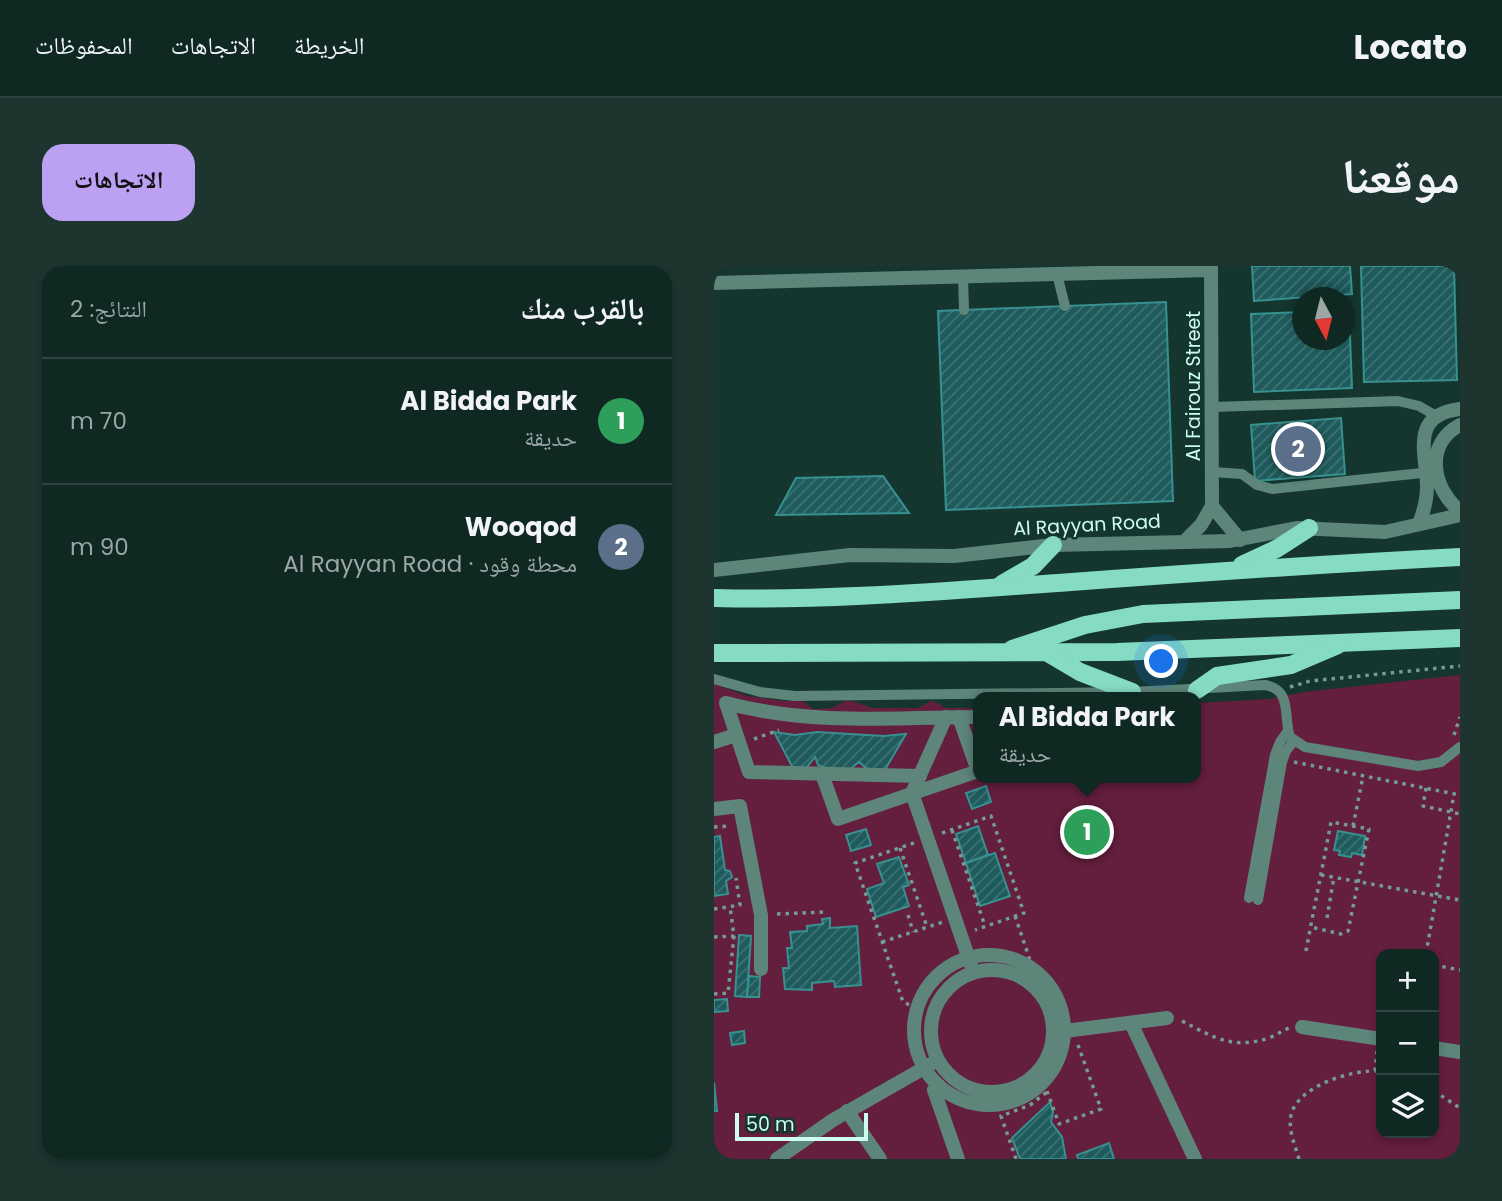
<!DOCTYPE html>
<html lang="ar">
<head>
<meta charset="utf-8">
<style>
	body { margin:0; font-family:Poppins,"Noto Naskh Arabic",sans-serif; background:#1d342f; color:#f1f3f6; direction:rtl }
	.controls { position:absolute; right:21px; bottom:21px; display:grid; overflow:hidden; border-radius:14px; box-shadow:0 4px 10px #0003 }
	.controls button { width:63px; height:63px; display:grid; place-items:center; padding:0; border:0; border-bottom:2px solid #2f4440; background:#0f2822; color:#f1f3f6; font:35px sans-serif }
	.compass { position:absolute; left:578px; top:21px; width:63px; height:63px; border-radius:50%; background:#0f2822; box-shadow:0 4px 10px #0003; rotate:173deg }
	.scale { position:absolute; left:21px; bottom:18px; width:133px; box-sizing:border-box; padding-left:7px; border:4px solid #ccfdef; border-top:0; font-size:19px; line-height:24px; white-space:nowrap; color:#ccfdef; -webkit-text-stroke:5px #14362e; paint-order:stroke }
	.you { position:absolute; left:448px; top:396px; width:24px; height:24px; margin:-18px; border:5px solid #fff; border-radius:50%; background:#1a73e8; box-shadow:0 0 0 10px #1a73e833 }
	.badge { display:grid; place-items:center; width:46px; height:46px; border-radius:50%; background:#bca0f2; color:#fff; font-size:23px; font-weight:700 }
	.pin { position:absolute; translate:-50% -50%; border:4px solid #fff; box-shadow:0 2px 7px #0006 }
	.popup { position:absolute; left:259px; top:426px; width:228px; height:91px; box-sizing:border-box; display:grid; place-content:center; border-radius:14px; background:#0f2822; filter:drop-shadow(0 2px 5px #0005); font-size:23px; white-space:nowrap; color:#9ba6a5 }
	.popup b { font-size:26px; color:#f1f3f6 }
	.popup::after { content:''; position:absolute; left:50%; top:100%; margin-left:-14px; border:14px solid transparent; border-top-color:#0f2822 }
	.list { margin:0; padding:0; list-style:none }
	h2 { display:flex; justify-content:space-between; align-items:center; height:91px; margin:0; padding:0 28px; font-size:30px }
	h2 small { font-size:23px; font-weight:400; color:#9ba6a5 }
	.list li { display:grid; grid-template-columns:46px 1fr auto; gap:21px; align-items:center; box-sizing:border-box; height:126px; padding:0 28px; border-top:2px solid #2f4440 }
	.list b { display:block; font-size:26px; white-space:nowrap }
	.list p { margin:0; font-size:23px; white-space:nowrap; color:#9ba6a5 }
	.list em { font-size:23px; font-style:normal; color:#9ba6a5 }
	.icon { flex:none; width:38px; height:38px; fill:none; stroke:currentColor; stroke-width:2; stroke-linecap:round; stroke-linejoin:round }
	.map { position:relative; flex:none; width:746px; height:893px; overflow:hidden; direction:ltr; border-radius:21px }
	header { display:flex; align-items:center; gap:42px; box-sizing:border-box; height:98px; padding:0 35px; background:#0f2822; border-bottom:2px solid #2f4440 }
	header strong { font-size:33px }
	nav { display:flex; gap:38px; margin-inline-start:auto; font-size:24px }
	.intro { display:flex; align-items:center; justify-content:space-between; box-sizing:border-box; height:168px; padding:0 42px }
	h1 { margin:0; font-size:49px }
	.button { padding:18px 32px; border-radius:21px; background:#bca0f2; color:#111; font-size:24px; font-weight:700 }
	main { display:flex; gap:42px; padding:0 42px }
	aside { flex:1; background:#0f2822; border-radius:21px; box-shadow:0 4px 10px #0003 }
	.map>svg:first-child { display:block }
</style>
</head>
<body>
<header>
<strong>Locato</strong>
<nav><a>الخريطة</a><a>الاتجاهات</a><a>المحفوظات</a></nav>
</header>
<div class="intro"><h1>موقعنا</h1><a class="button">الاتجاهات</a></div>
<main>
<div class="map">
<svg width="746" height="893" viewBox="0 0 746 893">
	<defs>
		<pattern id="building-hatch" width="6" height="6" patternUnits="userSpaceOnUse" patternTransform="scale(1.75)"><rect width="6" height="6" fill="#1f5b5c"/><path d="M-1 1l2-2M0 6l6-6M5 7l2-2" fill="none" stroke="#3e7374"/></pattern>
	</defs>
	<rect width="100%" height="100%" fill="#14362e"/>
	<path fill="#641e3e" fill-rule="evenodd" d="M 746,409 L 746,893 L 0,893 L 0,418 L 34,430 L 70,435 L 89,435 L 99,443 L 118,442 L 131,435 L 138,435 L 159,442 L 204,442 L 217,435 L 226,438 L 230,442 L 264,442 L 264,512 L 481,512 L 482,437 L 555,433 L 590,426 ZM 667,688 L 720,688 L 720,867 L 667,867 Z"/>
	<g fill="url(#building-hatch)" stroke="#379191" stroke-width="2">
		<path d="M 538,0 L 636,0 L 638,28 L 540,35 Z"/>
		<path d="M 647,0 L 740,0 L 743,114 L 650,116 Z"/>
		<path d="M 452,36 L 459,235 L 232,244 L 224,45 Z"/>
		<path d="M 631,44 L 635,44 L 638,122 L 540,126 L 537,48 L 589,46 L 589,74 L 631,74 Z"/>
		<path d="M 627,152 L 631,208 L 541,215 L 537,159 Z"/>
		<path d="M 169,210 L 195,247 L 62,249 L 82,212 Z"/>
		<path d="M 60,466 L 81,469 L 103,466 L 170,470 L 192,468 L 169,507 L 152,502 L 145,496 L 136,503 L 114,503 L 104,499 L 101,491 L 93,501 L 80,504 Z"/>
		<path d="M 272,520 L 277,536 L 258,543 L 252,527 Z"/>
		<path d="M 264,560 L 274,589 L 252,597 L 242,568 Z"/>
		<path d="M 152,563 L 157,579 L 137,585 L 132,569 Z"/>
		<path d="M 624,565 L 651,570 L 648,589 L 638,587 L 637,591 L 625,589 L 626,585 L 620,584 Z"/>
		<path d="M 6,570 L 11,604 L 16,605 L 18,611 L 12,615 L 14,628 L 0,630 L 0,571 Z"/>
		<path d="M 281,587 L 296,630 L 266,640 L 252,597 Z"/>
		<path d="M 185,591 L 195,619 L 189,621 L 195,640 L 162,651 L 153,623 L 170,617 L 163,598 Z"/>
		<path d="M 116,652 L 116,662 L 143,660 L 147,719 L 121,721 L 120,715 L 98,717 L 98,724 L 71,723 L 69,702 L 75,702 L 73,682 L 78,682 L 76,666 L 93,665 L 93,660 L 109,658 L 108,653 Z"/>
		<path d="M 25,669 L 37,670 L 33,731 L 21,730 Z"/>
		<path d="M 35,710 L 46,711 L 45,731 L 33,731 Z"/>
		<path d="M 13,733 L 14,745 L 0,746 L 0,734 Z"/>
		<path d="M 30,765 L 31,777 L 18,779 L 16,767 Z"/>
		<path d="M 0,816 L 3,845 L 0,845 Z"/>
		<path d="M 336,836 L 339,846 L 337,856 L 348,871 L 352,893 L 306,893 L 298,872 Z"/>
		<path d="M 395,877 L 400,893 L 364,893 L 363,889 Z"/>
	</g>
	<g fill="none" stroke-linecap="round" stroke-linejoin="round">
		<g stroke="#739d92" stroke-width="3.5" stroke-dasharray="3.5 5" stroke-linecap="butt">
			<path d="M 576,421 L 596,415 L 746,400"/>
			<path d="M 740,469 L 746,451"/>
			<path d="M 40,473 L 65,464"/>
			<path d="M 580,496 L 746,529"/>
			<path d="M 712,522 L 709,540 L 746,548"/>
			<path d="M 639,560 L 649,510"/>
			<path d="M 0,561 L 14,560"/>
			<path d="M 238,564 L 271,660"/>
			<path d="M 228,567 L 277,550 L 310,647 L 261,664"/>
			<path d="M 200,577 L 141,597 L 189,736 L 203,742"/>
			<path d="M 186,582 L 213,661"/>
			<path d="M 607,609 L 746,634"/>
			<path d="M 0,643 L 26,639 L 22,612"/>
			<path d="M 63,648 L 111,646"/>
			<path d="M 194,649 L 199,666"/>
			<path d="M 301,650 L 315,691 L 316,701"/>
			<path d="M 613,652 L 620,611"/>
			<path d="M 0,671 L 20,670"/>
			<path d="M 168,676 L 229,656"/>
			<path d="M 592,685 C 600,642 609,599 617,556 L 655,563 L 634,665 L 627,668 L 597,661"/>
			<path d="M 712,688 L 740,528"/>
			<path d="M 720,699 L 746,704"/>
			<path d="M 0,728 L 14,727 L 20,670 L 16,641"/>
			<path d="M 468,755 C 499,771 518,784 555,772 C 562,769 568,765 575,762"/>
			<path d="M 661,805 L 663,785"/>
			<path d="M 330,817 L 345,858 L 387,843 L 364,779"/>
			<path d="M 720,825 L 746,842"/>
			<path d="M 302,893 L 287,850 L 316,839 L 333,826"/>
			<path d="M 585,893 C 581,879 574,864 577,849 C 584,819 640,803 667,805"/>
		</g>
		<g stroke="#5d857a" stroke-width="10">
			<path d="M 343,8 L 351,40"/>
			<path d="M 249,11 L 250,44"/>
			<path d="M 499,141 L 684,135 L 705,140 L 724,151"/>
			<path d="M 498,206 L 528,208 L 543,219 L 558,223 L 717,206"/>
			<path d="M 0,413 L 46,426 L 81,430 L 418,426 L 551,419 C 579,424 569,451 576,471 L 591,481 L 704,500 L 727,496 L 746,481"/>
			<path d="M 535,632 L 561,489 L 566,476 L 574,465"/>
			<path d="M 544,634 L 568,496 L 572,485 L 580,475"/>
		</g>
		<g stroke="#5d857a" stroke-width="14">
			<path d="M 0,17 L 497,4"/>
			<path d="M 746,159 C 710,178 718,223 746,245"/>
			<path d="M 498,240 L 526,274"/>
			<path d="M 705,258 C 710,245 713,233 713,220 C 712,186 696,149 746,143"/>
			<path d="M 470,276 L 487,259 L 498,240 L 497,0"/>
			<path d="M 0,304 L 136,289 L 240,290 L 339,279 L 516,275 L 583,262 L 671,266 L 746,249"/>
			<path d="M 232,451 L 198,527 L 257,699"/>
			<path d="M 0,476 L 22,469"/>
			<path d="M 108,508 L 124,553 L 264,505 L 245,451"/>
			<path d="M 206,510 L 35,506 L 12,437 C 94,459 180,452 264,451"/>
			<path d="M 0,543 L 26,540 L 47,649 L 47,703"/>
			<circle cx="275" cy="764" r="75"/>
			<circle cx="278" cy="765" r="61"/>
			<path d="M 417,757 L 481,893"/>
			<path d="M 588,761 L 667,773"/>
			<path d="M 343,766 L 453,752"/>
			<path d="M 720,782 L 746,786"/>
			<path d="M 225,820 L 220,824 L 244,893"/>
			<path d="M 133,845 L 166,893"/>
			<path d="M 63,893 L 119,854 L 217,798"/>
		</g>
		<g stroke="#86dbc5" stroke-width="18">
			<path d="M 528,299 L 564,282 L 595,262"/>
			<path d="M 288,318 L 319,300 L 339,279"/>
			<path d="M 0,332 C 115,335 229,325 344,317 C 478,307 612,298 746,291"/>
			<path d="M 298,383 L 371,359 L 429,348 L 746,334"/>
			<path d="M 0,387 L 403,386 L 746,372"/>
			<path d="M 334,387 L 366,406 L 418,426"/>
			<path d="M 483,424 L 503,410 L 577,399 L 624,379"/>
		</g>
	</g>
	<g text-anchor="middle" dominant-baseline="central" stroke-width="5" stroke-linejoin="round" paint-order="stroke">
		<g font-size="19" fill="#ccfdef" stroke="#14362e">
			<text transform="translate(479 120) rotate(-90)">Al Fairouz Street</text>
			<text transform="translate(373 259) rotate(-3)">Al Rayyan Road</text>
		</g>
	</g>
</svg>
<div class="controls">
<button>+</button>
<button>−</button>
<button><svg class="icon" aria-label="layers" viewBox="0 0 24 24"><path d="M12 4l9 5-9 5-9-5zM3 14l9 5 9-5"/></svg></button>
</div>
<svg class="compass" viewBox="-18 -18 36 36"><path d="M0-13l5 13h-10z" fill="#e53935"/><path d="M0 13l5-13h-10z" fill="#9ba6a5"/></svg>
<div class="scale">50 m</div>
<div class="you"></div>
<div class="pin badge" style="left:373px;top:566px;background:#2e9e5b">1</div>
<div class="popup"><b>Al Bidda Park</b>حديقة</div>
<div class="pin badge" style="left:584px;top:183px;background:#5c6f8a">2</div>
</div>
<aside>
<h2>بالقرب منك<small>النتائج: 2</small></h2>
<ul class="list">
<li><span class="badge" style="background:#2e9e5b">1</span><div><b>Al Bidda Park</b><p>حديقة</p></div><em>70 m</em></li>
<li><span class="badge" style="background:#5c6f8a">2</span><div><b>Wooqod</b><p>محطة وقود · Al Rayyan Road</p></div><em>90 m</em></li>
</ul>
</aside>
</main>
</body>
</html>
